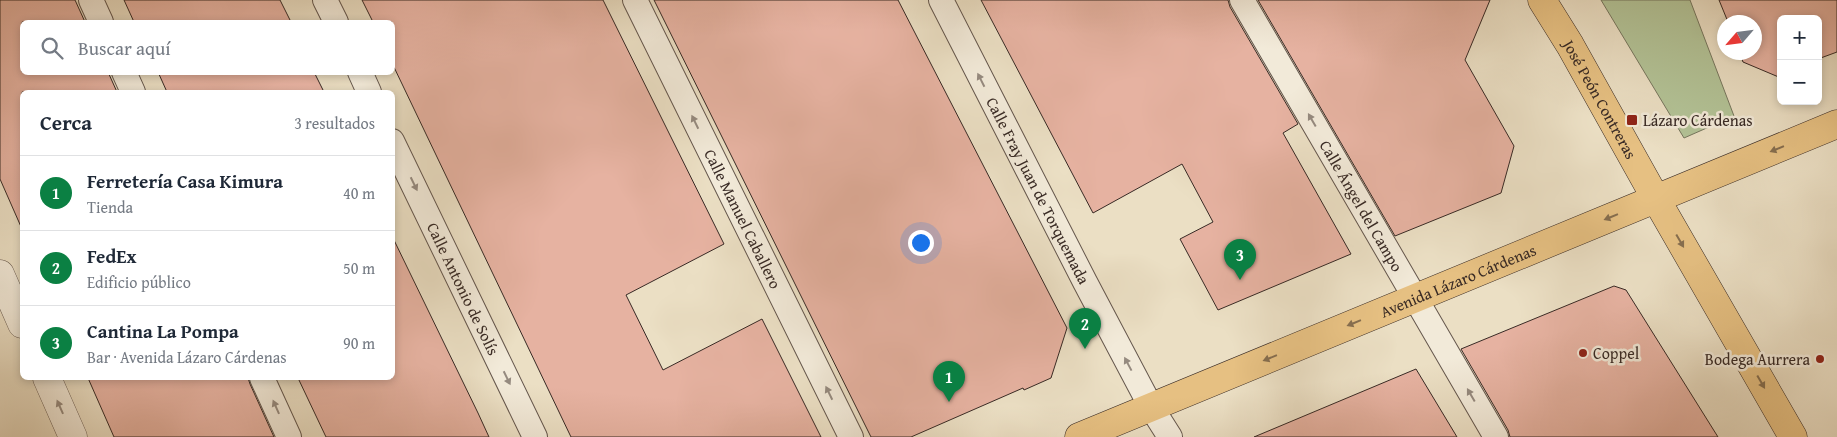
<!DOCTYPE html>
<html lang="es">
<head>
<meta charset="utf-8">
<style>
	body { margin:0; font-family:"Gentium Book Plus",serif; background:#f6f6f7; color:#1f2937 }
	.controls { position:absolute; right:15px; top:15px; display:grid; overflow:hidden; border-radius:8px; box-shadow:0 2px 8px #0003 }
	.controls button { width:45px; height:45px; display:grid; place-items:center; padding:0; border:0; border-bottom:1px solid #e0e1e3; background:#fff; color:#1f2937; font:25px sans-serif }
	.compass { position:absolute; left:1717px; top:15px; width:45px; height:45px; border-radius:50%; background:#fff; box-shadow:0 2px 8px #0003; rotate:242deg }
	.you { position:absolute; left:920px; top:242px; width:18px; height:18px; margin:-12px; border:4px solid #fff; border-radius:50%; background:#1a73e8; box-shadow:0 0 0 8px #1a73e833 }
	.badge { display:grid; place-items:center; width:32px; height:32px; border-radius:50%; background:#0b8043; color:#fff; font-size:16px; font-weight:700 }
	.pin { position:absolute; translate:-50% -41px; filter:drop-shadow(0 1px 2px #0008) }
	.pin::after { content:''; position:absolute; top:26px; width:18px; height:15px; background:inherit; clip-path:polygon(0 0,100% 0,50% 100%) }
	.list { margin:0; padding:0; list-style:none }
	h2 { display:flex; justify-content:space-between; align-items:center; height:65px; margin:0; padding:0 20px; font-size:21px }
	h2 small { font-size:16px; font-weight:400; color:#747a83 }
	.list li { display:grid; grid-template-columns:32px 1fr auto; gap:15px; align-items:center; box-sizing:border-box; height:75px; padding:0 20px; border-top:1px solid #e0e1e3 }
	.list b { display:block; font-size:19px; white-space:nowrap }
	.list p { margin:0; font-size:16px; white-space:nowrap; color:#747a83 }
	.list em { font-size:16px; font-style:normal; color:#747a83 }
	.icon { flex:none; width:28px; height:28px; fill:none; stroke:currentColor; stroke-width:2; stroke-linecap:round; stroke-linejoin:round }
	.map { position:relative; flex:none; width:1837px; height:437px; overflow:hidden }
	.search { position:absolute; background:#fff; box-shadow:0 2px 8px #0003; left:20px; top:20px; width:375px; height:55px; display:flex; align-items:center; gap:12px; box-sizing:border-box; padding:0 18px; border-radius:8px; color:#747a83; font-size:19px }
	.panel { position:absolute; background:#fff; box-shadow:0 2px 8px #0003; left:20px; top:90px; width:375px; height:290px; border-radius:8px }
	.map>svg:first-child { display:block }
</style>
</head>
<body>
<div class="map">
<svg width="1837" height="437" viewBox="0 0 1837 437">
	<rect width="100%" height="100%" fill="#ebdfc4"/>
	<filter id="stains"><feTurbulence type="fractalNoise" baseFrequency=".004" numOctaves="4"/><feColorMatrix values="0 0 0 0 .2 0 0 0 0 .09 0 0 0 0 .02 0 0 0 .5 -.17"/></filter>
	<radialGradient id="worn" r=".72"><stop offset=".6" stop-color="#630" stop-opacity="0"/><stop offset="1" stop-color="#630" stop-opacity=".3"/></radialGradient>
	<path fill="#b3c397" stroke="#76765e" d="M 1601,0 L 1690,0 L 1734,116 L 1684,138 Z"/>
	<g fill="#e6b2a1" stroke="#382a25">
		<path d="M 0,0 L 75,0 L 85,22 L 22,22 L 22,72 L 108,72 L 117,92 L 22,92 L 22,229 L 0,179 Z"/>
		<path d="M 124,0 L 280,0 L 291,22 L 134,22 Z"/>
		<path d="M 362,0 L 603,0 L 724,244 L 626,295 L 663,370 L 762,319 L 821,437 L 571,437 L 392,63 L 392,22 L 373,22 Z"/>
		<path d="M 654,0 L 898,0 L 1067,328 L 1051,378 L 1024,390 L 1023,388 L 911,437 L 871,437 Z"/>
		<path d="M 981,0 L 1228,0 L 1230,7 L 1298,124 L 1283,133 L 1351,254 L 1218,310 L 1180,239 L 1213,222 L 1182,164 L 1093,213 Z"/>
		<path d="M 1258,0 L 1490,0 L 1465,60 L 1514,146 L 1501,193 L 1395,236 Z"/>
		<path d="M 1719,0 L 1837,0 L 1837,52 L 1818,59 L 1818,19 L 1781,19 L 1781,78 L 1743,62 L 1739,52 L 1754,52 L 1754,22 L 1728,22 Z"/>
		<path d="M 158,72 L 314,72 L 324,92 L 167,92 Z"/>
		<path d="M 392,236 L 478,413 L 489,437 L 326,437 L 298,378 L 392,378 Z"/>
		<path d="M 1614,286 L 1626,290 L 1718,437 L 1510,437 L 1508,430 L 1461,349 Z"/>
		<path d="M 1416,369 L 1457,437 L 1254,437 L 1366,390 Z"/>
		<path d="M 88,378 L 248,378 L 250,384 L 274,437 L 114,437 Z"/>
	</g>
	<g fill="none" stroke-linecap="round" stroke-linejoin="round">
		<g stroke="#65574d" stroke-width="26">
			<g id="minor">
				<path d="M 91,0 L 101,22"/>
				<path d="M 325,0 L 336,22"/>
				<path id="s1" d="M 635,0 L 851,437"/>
				<path id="s2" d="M 941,0 L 1085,282 L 1151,407 L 1170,437"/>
				<path id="s3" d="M 1242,0 L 1496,437"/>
				<path d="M 124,72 L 133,92"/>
				<path d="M 360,72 L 369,92"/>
				<path id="s4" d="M 392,141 L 535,437"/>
				<path d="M 262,378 L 289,437"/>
			</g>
		</g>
		<g stroke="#65574d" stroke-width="29">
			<g id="tertiary">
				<path d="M 0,274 L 22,324"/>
				<path d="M 47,378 L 73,437"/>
			</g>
		</g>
		<g stroke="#382a25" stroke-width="29">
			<g id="primary">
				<path id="s5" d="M 1542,0 L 1570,45 L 1656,199 L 1793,437"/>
				<path id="s6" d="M 1079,437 L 1837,124"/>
			</g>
		</g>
		<use href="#minor" stroke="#f2ead9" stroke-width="24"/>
		<use href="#tertiary" stroke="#f2ead9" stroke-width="28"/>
		<use href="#primary" stroke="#e6c082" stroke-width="28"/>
	</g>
	<defs><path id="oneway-solid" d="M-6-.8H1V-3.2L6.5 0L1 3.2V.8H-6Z" transform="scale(1.25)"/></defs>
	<g fill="#958a7f">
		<use href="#oneway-solid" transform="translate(981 80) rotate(-117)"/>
		<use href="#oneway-solid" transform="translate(1312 120) rotate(-120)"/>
		<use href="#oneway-solid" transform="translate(695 122) rotate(-116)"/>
		<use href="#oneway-solid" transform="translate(414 184) rotate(64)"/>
		<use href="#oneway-solid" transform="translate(1128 364) rotate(-118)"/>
		<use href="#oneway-solid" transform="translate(507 378) rotate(64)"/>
		<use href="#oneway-solid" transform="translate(829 393) rotate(-116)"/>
		<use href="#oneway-solid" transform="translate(1471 395) rotate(-120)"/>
		<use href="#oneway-solid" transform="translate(60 407) rotate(-114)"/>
		<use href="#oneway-solid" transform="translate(276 407) rotate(-114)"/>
	</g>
	<g fill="#866e4f">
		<use href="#oneway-solid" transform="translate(1777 149) rotate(158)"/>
		<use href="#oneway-solid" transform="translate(1611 217) rotate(158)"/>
		<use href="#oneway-solid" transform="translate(1680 241) rotate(60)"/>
		<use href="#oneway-solid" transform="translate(1354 323) rotate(158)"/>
		<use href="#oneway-solid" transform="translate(1270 358) rotate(158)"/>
		<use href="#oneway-solid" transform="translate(1761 382) rotate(60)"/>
	</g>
	<g fill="#8f2418" stroke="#f2ead9" stroke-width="2">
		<rect x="1626" y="114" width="12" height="12" rx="2.5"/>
		<circle cx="1583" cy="353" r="5"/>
		<circle cx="1820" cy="359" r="5"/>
	</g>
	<g text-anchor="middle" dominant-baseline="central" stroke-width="5" stroke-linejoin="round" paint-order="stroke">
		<g font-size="16" fill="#382a25" stroke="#f2ead9">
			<text stroke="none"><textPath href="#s5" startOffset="115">José Peón Contreras</textPath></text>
			<text stroke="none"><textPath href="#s2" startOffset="214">Calle Fray Juan de Torquemada</textPath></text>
			<text stroke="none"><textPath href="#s3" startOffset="238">Calle Ángel del Campo</textPath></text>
			<text stroke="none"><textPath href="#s1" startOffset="244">Calle Manuel Caballero</textPath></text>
			<text stroke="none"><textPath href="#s6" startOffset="410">Avenida Lázaro Cárdenas</textPath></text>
			<text stroke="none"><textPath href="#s4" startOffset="164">Calle Antonio de Solís</textPath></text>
		</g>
		<g font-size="16" fill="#382a25" stroke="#f2ead9" text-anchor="start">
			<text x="1643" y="120">Lázaro Cárdenas</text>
			<text x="1593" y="353">Coppel</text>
			<text x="1810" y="359" text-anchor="end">Bodega Aurrera</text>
		</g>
	</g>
	<rect width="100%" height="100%" filter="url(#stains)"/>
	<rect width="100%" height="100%" fill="url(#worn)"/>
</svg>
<div class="controls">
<button>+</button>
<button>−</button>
</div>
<svg class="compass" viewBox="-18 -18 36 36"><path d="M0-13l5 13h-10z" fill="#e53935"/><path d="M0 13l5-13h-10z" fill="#747a83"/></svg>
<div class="you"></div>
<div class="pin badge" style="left:949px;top:402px">1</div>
<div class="pin badge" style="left:1085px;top:349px">2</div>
<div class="pin badge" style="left:1240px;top:280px">3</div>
<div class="search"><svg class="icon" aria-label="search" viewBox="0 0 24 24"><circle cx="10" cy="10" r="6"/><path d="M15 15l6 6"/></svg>Buscar aquí</div>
<section class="panel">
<h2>Cerca<small>3 resultados</small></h2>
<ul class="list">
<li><span class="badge">1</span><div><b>Ferretería Casa Kimura</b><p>Tienda</p></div><em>40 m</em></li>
<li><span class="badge">2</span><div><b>FedEx</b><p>Edificio público</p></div><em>50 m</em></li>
<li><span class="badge">3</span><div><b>Cantina La Pompa</b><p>Bar · Avenida Lázaro Cárdenas</p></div><em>90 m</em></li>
</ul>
</section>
</div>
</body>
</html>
